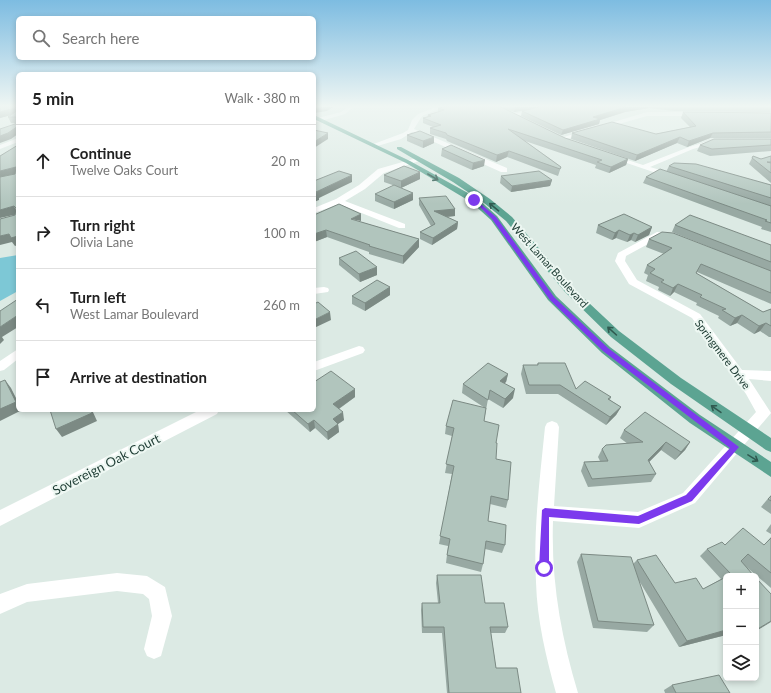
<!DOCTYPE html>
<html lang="en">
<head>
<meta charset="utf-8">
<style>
	body { margin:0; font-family:Lato,sans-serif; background:#f2f2f2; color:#222 }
	.controls { position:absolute; right:12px; bottom:12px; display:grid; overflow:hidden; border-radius:6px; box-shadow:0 2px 6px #0003 }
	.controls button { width:36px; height:36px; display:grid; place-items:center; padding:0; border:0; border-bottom:1px solid #e0e0e0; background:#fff; color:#222; font:20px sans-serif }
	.stop { position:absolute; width:12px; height:12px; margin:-9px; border:3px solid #7c3aed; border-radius:50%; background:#fff }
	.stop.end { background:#7c3aed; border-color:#fff; box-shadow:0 1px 4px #0008 }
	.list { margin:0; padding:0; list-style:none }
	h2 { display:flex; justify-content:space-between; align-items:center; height:52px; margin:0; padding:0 16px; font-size:17px }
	h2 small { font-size:13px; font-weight:400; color:#767676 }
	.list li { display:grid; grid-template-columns:26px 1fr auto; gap:12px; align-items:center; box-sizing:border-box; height:72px; padding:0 16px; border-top:1px solid #e0e0e0 }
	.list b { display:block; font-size:15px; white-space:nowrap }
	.list p { margin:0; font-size:13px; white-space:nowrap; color:#767676 }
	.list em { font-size:13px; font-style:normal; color:#767676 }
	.icon { flex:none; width:22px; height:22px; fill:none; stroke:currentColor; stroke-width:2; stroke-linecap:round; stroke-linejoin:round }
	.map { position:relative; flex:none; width:771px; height:693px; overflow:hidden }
	.search { position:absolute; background:#fff; box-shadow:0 2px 6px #0003; left:16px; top:16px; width:300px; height:44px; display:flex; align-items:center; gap:10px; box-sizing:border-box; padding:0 14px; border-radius:6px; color:#767676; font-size:15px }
	.panel { position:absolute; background:#fff; box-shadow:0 2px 6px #0003; left:16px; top:72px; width:300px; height:340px; border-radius:6px }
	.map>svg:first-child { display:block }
</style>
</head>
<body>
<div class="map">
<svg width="771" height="693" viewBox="0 0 771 693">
	<rect width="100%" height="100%" fill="#dceae4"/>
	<path fill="#7dc8d6" d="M 18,255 L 18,291 L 0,301 L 0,258 Z"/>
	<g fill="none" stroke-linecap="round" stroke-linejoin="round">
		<g fill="#fff" fill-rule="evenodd">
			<path d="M 348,107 L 354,107 L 345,114 L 314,123 L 314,119 L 341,112 Z"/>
			<path d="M 436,107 L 443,107 L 422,116 L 414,129 L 507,168 L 507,172 L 501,172 L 412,132 L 401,139 L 374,147 L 371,145 L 403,133 L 408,130 L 412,120 L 418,114 Z"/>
			<path d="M 543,107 L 552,107 L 512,117 L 509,115 Z"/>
			<path d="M 647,112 L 698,112 L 701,114 L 698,116 L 647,116 L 562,140 L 557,139 Z"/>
			<path d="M 18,138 L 18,142 L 0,149 L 0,145 Z"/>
			<path d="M 716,139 L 718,140 L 718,142 L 693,149 L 650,167 L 674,174 L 675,176 L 671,178 L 609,157 L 612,155 L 643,165 L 689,147 Z"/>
			<path d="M 420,157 L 422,158 L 422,160 L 384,173 L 365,189 L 345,201 L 405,224 L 405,228 L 399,228 L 339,204 L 314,213 L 314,208 L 336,199 L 359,185 L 378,169 Z"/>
			<path d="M 657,232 L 673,233 L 677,236 L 673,239 L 659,238 L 626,256 L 625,261 L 637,280 L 700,314 L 742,370 L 771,371 L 771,381 L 749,379 L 771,413 L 695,503 L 639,528 L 553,521 C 551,581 561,636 578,693 L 556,693 C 546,657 537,620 536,582 C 533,530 540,478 545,427 L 547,423 L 552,421 L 557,423 L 559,427 L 554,506 L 638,512 L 683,493 L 756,412 L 746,394 L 692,318 L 629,284 L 615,261 L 618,253 Z"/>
			<path d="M 324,287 L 328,288 L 329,290 L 328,292 L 314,294 L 314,288 Z"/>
			<path d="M 359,346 L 363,347 L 365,350 L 363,353 L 314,371 L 314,362 Z"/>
			<path d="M 18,349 L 18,359 L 4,370 L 0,371 L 0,361 Z"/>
			<path d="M 200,410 L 219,410 L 217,414 L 0,526 L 0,510 Z"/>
			<path d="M 117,573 L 147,576 L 165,587 L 172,616 L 161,656 L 154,659 L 147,656 L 144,649 L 152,616 L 149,599 L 143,594 L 117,591 L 27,602 L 0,614 L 0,594 L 27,584 Z"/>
		</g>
		<g fill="#5ca492" fill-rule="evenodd">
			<path d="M 314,115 L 410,161 L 477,198 L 497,216 L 556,296 L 610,347 L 700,415 L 771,462 L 771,477 L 690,423 L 602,353 L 548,300 L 491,220 L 471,202 L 406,163 L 314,119 Z"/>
			<path d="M 397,147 L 401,147 L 459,178 L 490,199 L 512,217 L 573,288 L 619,331 L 681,378 L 771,438 L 771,452 L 766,450 L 671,384 L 611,337 L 565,292 L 506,221 L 484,203 L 453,182 L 397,149 Z"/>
		</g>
	</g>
	<g fill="#98a9a3">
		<path d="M 0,107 L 18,107 L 18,123 L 11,123 L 8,117 L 11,115 L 0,118 Z"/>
		<path d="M 444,107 L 771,107 L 771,112 L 674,111 L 649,108 L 625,112 L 600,120 L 599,124 L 561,135 L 521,116 L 522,111 L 528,109 L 514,112 L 505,109 L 565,138 L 628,159 L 626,165 L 609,173 L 595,168 L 596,165 L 525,141 L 561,167 L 558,176 L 507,157 L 496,162 L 447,141 L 446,139 L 430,134 L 430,128 L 433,127 L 423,123 L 423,118 L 427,117 L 428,115 L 438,112 L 438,108 Z"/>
		<path d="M 683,112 L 771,113 L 771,138 L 710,138 L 687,147 L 677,143 L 635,161 L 571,139 L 572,133 L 656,134 L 690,127 L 681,118 Z"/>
		<path d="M 407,135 L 434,143 L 423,148 L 407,141 Z"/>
		<path d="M 771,139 L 771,151 L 710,156 L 697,151 L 700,145 Z"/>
		<path d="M 442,149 L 484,166 L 472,170 L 441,156 Z"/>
		<path d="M 753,156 L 761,159 L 771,156 L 771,183 L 749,164 Z"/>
		<path d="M 669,166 L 771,185 L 771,232 L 761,229 L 762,227 L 643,183 L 646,177 L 666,172 Z"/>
		<path d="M 384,175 L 420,179 L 401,188 L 384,182 Z"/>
		<path d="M 501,176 L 552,180 L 550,186 L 511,192 L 500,183 Z"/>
		<path d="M 413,193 L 413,200 L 394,209 L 375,201 L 375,194 Z"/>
		<path d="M 419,198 L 455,209 L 455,216 L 447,217 L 458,222 L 457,229 L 432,245 L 420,239 L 420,232 L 431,226 L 419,205 Z"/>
		<path d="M 314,215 L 361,222 L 419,239 L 419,247 L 403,264 L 369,254 L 369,252 L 327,237 L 314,242 Z"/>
		<path d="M 598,225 L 652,227 L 649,235 L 635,242 L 631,240 L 627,242 L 616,238 L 612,240 L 596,233 Z"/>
		<path d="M 675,225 L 771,245 L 771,304 L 697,272 L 696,273 L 763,312 L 771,309 L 771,337 L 769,337 L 760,331 L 754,334 L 737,323 L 730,326 L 718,318 L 719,316 L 696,305 L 697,303 L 674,292 L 670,296 L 658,290 L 659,287 L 646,281 L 648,275 L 644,273 L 647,265 L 664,254 L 646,247 L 649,239 L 712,248 L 672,232 Z"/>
		<path d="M 339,258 L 377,275 L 360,282 L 339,265 Z"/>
		<path d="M 390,287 L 390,295 L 365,311 L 352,304 L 352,296 Z"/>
		<path d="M 538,363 L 576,389 L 611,397 L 610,400 L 621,407 L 616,415 L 606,425 L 558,394 L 526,394 L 521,374 L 523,365 L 537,365 Z"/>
		<path d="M 508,374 L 506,382 L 504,383 L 513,398 L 503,408 L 488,399 L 484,421 L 496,443 L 496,459 L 508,500 L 506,508 L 490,504 L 488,521 L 505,545 L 502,553 L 485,549 L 483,564 L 481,572 L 446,563 L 448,546 L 439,544 L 452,474 L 445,473 L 452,436 L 445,434 L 446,426 L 485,408 L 462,393 L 463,384 Z"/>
		<path d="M 355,389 L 355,397 L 339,409 L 344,420 L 338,424 L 339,432 L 328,440 L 315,428 L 310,432 L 285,410 L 314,410 Z"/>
		<path d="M 624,430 L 690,442 L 685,450 L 675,460 L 661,450 L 649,462 L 656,474 L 651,482 L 588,487 L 581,471 L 584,462 L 600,461 L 598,457 L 602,449 L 628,444 L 620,438 Z"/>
		<path d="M 771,495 L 771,514 L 761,507 Z"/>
		<path d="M 771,524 L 771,534 L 766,531 Z"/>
		<path d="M 771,537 L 771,588 L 744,565 L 754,576 L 726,576 L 726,635 L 679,647 L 638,579 L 654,625 L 647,632 L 593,628 L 577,562 L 581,554 L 633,564 L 637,560 L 675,583 L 703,589 L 721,579 L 700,556 L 707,549 L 725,545 L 764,545 Z"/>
		<path d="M 437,575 L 485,603 L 508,627 L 505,633 L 491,633 L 496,668 L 521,693 L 447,693 L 442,633 L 422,633 L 421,610 L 422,603 L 438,603 L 436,583 Z"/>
		<path d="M 672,685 L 730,693 L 665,693 L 664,690 Z"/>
	</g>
	<g fill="#7c8a84">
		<path d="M 18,107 L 18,113 L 0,118 L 0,112 Z"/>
		<path d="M 322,107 L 333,107 L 327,111 L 314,113 L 314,108 Z"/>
		<path d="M 515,107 L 547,107 L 514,112 Z"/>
		<path d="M 626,107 L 650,107 L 649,108 L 625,112 L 600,120 L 599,124 L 561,135 L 563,130 L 593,117 Z"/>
		<path d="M 18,126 L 18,134 L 11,139 L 0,143 L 0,136 Z"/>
		<path d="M 328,133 L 328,139 L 314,148 L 314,142 Z"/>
		<path d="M 713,133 L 710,138 L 687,147 L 689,141 Z"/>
		<path d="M 434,137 L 434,143 L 423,148 L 423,141 Z"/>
		<path d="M 680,137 L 677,143 L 635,161 L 637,155 Z"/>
		<path d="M 509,151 L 507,157 L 496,162 L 497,155 Z"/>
		<path d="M 628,159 L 626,165 L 609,173 L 611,167 Z"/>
		<path d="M 485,160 L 484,166 L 472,170 L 473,163 Z"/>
		<path d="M 16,167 L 18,174 L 0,178 L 0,171 Z"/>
		<path d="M 420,172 L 420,179 L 401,188 L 401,181 Z"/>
		<path d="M 352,175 L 352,182 L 319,198 L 319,200 L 314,202 L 314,194 L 316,192 Z"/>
		<path d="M 552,180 L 550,186 L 511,192 L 512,186 Z"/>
		<path d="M 413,193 L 413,200 L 394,209 L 394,202 Z"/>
		<path d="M 14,206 L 18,214 L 0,218 L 0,210 Z"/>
		<path d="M 455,209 L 455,216 L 433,218 L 434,211 Z"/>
		<path d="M 361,214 L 361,221 L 351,219 Z"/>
		<path d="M 458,222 L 457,229 L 432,245 L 433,238 Z"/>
		<path d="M 652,227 L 649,235 L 635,242 L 638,235 Z"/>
		<path d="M 326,230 L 327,237 L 314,242 L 314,234 Z"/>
		<path d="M 619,230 L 616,238 L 612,240 L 615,233 Z"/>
		<path d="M 634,233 L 631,240 L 627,242 L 630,235 Z"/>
		<path d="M 9,234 L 18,236 L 18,245 L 15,246 L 12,242 L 0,245 L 0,236 Z"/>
		<path d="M 419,239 L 419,247 L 403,264 L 403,256 Z"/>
		<path d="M 377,267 L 377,275 L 360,282 L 359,274 Z"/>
		<path d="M 678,284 L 674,292 L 670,296 L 673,288 Z"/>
		<path d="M 390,287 L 390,295 L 365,311 L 365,303 Z"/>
		<path d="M 330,312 L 331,320 L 314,328 L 314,320 Z"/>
		<path d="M 18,315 L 18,327 L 2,337 L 4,340 L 0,344 L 0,327 Z"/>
		<path d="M 742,315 L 737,323 L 730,326 L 735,318 Z"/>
		<path d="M 766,323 L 760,331 L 754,334 L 759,326 Z"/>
		<path d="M 508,374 L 506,382 L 498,389 L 500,381 Z"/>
		<path d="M 5,380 L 11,388 L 18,402 L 18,410 L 22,410 L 0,421 L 0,409 Z"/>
		<path d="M 355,389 L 355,397 L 334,412 L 333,404 Z"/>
		<path d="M 515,389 L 513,398 L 503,408 L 505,399 Z"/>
		<path d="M 621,407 L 616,415 L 606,425 L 610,417 Z"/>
		<path d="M 91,410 L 92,410 L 97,421 L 62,437 L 56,429 Z"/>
		<path d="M 343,412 L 344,420 L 338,424 L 339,432 L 328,440 L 327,432 L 333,419 Z"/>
		<path d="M 314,420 L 315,428 L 310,432 L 308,424 Z"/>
		<path d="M 666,442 L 661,450 L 643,468 L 648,460 Z"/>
		<path d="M 690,442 L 685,450 L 675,460 L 681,452 Z"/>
		<path d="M 771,621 L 771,622 L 756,631 L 756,630 Z"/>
		<path d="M 726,630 L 726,635 L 679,647 L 687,641 Z"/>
	</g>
	<g fill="#b1c5bd" stroke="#7c8a84">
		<path d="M 0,107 L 18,107 L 0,112 Z"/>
		<path d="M 444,107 L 501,107 L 565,138 L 628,159 L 611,167 L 597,162 L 602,160 L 508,129 L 561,167 L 560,169 L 509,151 L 497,155 L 447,135 L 446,133 L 430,128 L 441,125 L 423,118 L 431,116 L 428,115 L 444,110 L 438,108 Z"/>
		<path d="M 539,107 L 626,107 L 593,117 L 600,119 L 563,130 L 522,111 Z"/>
		<path d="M 18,110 L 18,117 L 8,117 Z"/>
		<path d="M 683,112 L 771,113 L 771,132 L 713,133 L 689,141 L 680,137 L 637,155 L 572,133 L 612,122 L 656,134 L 696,126 Z"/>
		<path d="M 18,123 L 18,126 L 8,133 L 0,136 L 0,129 Z"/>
		<path d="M 314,130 L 328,133 L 314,142 Z"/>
		<path d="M 420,131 L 434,137 L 423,141 L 407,135 Z"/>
		<path d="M 714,139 L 771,139 L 771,145 L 712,149 L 700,145 Z"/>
		<path d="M 18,145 L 18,236 L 11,238 L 9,234 L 0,236 L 0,219 L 15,215 L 16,208 L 14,206 L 0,210 L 0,177 L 15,174 L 16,167 L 0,171 L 0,156 Z"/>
		<path d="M 451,145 L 485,160 L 473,163 L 442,149 Z"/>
		<path d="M 753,156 L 761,159 L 771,156 L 771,162 L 767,162 L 771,163 L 771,173 L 752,158 Z"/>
		<path d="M 674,163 L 696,164 L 771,185 L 771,198 L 669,166 Z"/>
		<path d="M 404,166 L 420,172 L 401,181 L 384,175 Z"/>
		<path d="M 660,169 L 771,206 L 771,223 L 765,221 L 767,220 L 646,177 Z"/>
		<path d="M 339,171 L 352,175 L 316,192 L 318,193 L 314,194 L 314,181 Z"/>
		<path d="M 539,171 L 552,180 L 512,186 L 501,176 Z"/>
		<path d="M 394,185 L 413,193 L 394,202 L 375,194 Z"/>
		<path d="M 446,196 L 455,209 L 434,211 L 458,222 L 433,238 L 420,232 L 435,224 L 419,198 Z"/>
		<path d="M 339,204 L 361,214 L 351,219 L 419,239 L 403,256 L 369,246 L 370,245 L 326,230 L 314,234 L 314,215 Z"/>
		<path d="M 624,214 L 652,227 L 638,235 L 634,233 L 630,235 L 619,230 L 615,233 L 598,225 Z"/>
		<path d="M 690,215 L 771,245 L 771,262 L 675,225 Z"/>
		<path d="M 662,232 L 673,233 L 771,271 L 771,293 L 701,264 L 696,273 L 763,312 L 771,309 L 771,326 L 766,323 L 759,326 L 742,315 L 735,318 L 722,310 L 726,309 L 700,297 L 702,295 L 678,284 L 673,288 L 661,282 L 664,280 L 650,273 L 655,269 L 647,265 L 672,248 L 649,239 Z"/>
		<path d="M 356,251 L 377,267 L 359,274 L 339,258 Z"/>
		<path d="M 377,280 L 390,287 L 365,303 L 352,296 Z"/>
		<path d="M 18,299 L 18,315 L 0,327 L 0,311 Z"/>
		<path d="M 318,302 L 330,312 L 314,320 L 314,304 Z"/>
		<path d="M 488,363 L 508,374 L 500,381 L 515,389 L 505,399 L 490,390 L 488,400 L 463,384 Z"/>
		<path d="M 538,363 L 565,363 L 576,389 L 585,381 L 611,397 L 608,399 L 621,407 L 610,417 L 560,385 L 529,385 L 523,365 L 538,365 Z"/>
		<path d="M 331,371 L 355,389 L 333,404 L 343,412 L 333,419 L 338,424 L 327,432 L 314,420 L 308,424 L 292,410 L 314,410 L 314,382 Z"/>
		<path d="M 5,380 L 16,402 L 0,409 L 0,382 Z"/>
		<path d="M 453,400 L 486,408 L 484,421 L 499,425 L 496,443 L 497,443 L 496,459 L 511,462 L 508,500 L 491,496 L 488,521 L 506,525 L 505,545 L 486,541 L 483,564 L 447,555 L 450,539 L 440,536 L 454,466 L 446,464 L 454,428 L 446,426 Z"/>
		<path d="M 50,410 L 91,410 L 92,413 L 56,429 Z"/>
		<path d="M 645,412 L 690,442 L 681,452 L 666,442 L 648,460 L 656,474 L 592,479 L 584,462 L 608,461 L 602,449 L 606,445 L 643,442 L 624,430 Z"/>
		<path d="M 771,496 L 771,501 L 768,499 Z"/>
		<path d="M 743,528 L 764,545 L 771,538 L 771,573 L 748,554 L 741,561 L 754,576 L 727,576 L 731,574 L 707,549 L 722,542 L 725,545 Z"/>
		<path d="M 581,554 L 631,557 L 654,625 L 598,621 Z"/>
		<path d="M 656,555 L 675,583 L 696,578 L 703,589 L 726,577 L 726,630 L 687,641 L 637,560 Z"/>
		<path d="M 437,575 L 481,575 L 485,603 L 504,603 L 508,627 L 490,627 L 496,668 L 517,668 L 521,693 L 449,693 L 444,627 L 423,627 L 422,603 L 440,603 Z"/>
		<path d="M 756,578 L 771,594 L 771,621 L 756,630 Z"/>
		<path d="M 719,675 L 730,693 L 676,693 L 672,685 Z"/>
	</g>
	<defs><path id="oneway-shaft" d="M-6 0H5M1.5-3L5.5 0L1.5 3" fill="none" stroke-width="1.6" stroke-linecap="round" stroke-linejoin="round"/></defs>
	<g stroke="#305a50">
		<use href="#oneway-shaft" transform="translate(433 177) rotate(30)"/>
		<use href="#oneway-shaft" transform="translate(494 207) rotate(-140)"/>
		<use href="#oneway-shaft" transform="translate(612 331) rotate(-138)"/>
		<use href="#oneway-shaft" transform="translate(716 409) rotate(-145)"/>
		<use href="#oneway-shaft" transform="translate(753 458) rotate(32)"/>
	</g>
	<linearGradient id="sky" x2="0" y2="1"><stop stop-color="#7dbce1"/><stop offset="0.52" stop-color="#eff6f3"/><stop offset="1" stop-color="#eff6f3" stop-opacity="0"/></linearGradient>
	<rect width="771" height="204" fill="url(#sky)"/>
	<path fill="#7c3aed" d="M 472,199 L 475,199 L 496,217 L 554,297 L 608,348 L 739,447 L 692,501 L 639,524 L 549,517 L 549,568 L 548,572 L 544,573 L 541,572 L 539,568 L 542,510 L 545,508 L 638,516 L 686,495 L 730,448 L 603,351 L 550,300 L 492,219 Z"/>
	<g text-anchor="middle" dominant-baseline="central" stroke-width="4" stroke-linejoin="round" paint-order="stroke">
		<g font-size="11" fill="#1d3b33" stroke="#edf7f2">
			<text transform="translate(550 265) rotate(48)">West Lamar Boulevard</text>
			<text transform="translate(723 354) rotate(53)">Springmere Drive</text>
		</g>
		<g font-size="13" fill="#1d3b33" stroke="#edf7f2">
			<text transform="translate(106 464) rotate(-27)">Sovereign Oak Court</text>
		</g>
	</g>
</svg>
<div class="controls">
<button>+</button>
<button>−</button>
<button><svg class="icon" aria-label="layers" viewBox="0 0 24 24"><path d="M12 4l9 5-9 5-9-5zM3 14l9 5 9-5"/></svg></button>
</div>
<div class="stop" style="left:544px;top:568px"></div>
<div class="stop end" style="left:474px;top:200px"></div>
<div class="search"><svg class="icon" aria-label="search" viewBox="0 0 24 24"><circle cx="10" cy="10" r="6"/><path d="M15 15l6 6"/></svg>Search here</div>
<section class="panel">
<h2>5 min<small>Walk · 380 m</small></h2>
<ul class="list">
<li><svg class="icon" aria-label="ahead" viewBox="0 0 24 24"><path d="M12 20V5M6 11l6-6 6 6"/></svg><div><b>Continue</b><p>Twelve Oaks Court</p></div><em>20 m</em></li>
<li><svg class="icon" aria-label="right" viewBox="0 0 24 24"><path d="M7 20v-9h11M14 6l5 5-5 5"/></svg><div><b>Turn right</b><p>Olivia Lane</p></div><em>100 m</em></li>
<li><svg class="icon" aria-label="left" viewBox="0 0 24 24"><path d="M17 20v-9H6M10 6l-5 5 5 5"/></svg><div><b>Turn left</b><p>West Lamar Boulevard</p></div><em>260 m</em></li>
<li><svg class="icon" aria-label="arrive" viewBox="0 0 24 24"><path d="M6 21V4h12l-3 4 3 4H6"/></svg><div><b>Arrive at destination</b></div></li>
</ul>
</section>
</div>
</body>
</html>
